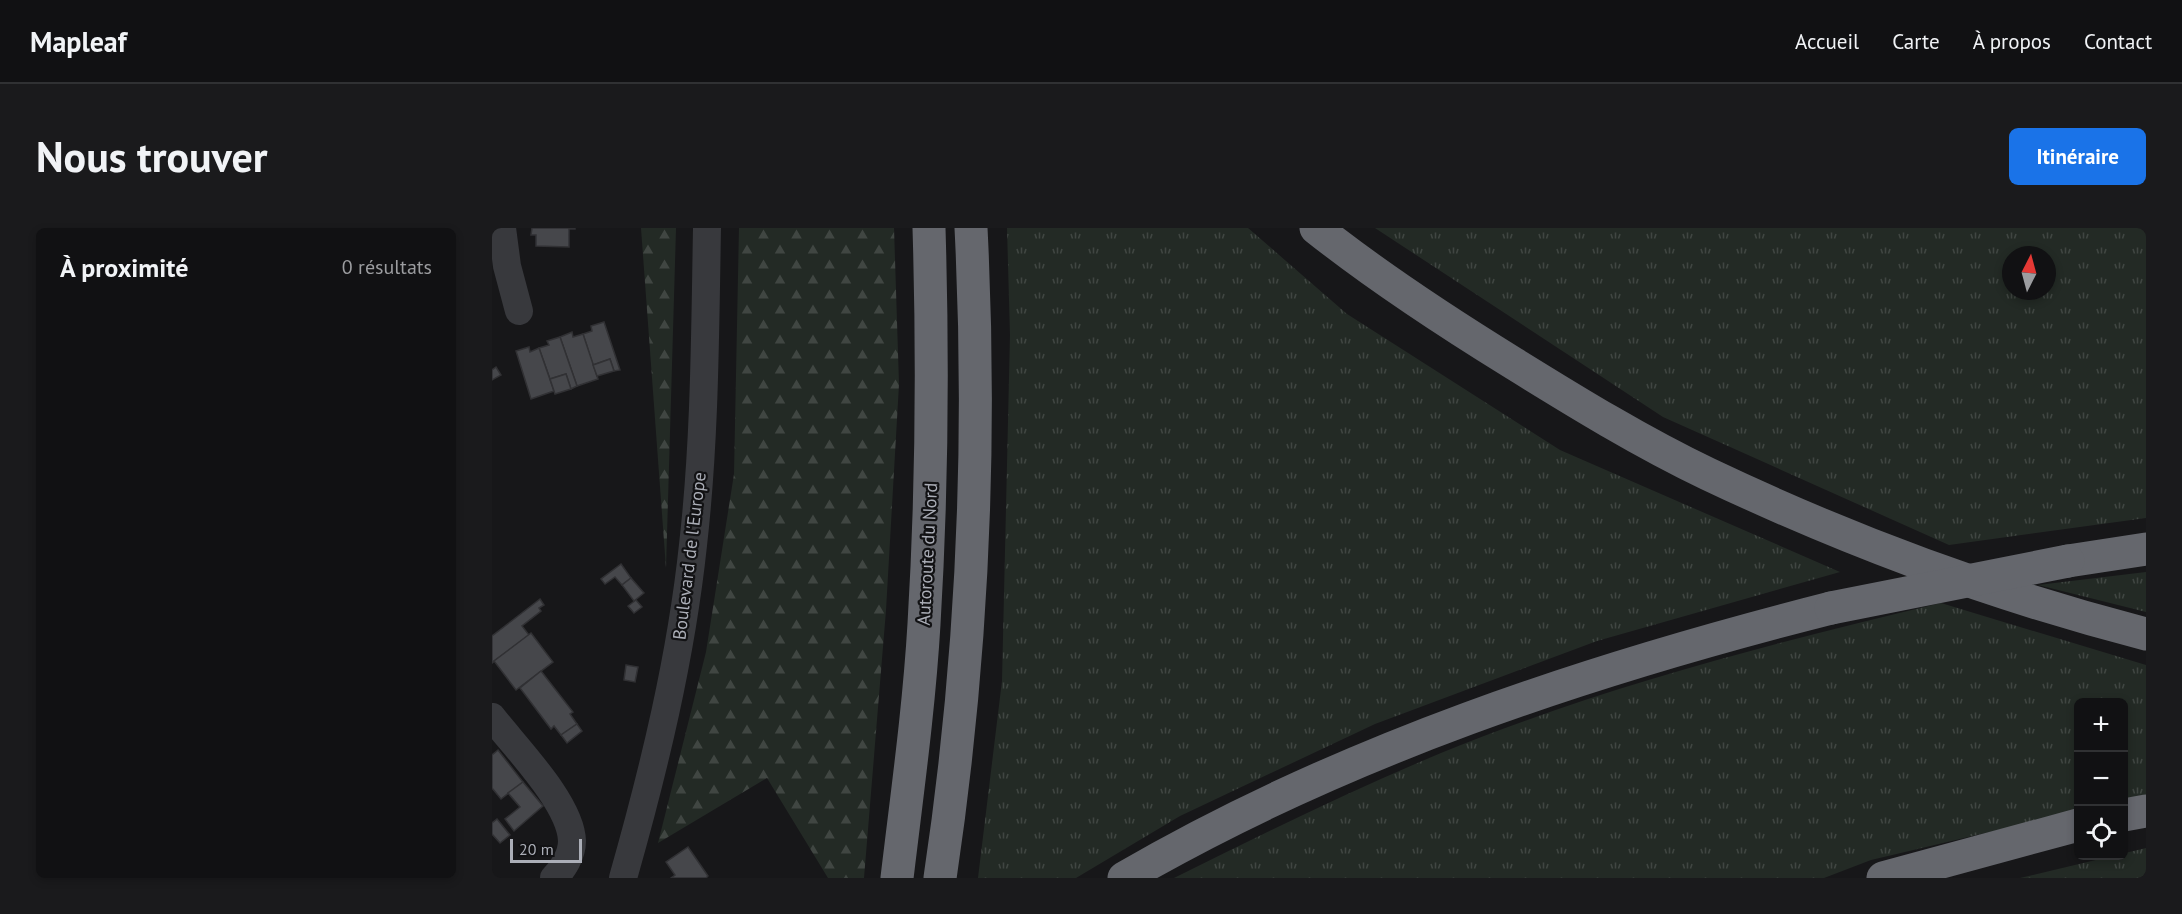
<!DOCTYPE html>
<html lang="fr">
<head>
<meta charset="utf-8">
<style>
	body { margin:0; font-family:"PT Sans",sans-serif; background:#1a1a1c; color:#f1f3f6 }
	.controls { position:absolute; right:18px; bottom:18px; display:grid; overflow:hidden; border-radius:9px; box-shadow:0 3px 9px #0003 }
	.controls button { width:54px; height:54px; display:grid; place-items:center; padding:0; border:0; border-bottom:2px solid #303133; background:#111113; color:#f1f3f6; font:30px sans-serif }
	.compass { position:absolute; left:1510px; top:18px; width:54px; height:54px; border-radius:50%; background:#111113; box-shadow:0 3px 9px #0003; rotate:6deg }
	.scale { position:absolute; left:18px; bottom:15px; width:72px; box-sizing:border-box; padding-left:6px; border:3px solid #abaeb7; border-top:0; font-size:16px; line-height:21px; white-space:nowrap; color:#abaeb7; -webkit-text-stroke:4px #121214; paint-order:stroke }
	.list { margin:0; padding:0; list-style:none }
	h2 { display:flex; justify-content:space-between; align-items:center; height:78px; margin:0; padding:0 24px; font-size:26px }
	h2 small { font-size:20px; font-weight:400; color:#9c9da0 }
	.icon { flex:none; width:33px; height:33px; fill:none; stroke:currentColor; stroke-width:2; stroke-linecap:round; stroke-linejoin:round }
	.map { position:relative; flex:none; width:1654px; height:650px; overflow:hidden; border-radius:9px }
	header { display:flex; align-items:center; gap:36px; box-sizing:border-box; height:84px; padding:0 30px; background:#111113; border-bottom:2px solid #303133 }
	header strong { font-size:28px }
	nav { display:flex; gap:33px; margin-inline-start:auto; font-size:21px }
	.intro { display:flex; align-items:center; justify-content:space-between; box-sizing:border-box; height:144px; padding:0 36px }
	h1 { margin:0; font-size:42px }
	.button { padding:15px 27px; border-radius:9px; background:#1a73e8; color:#fff; font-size:21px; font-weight:700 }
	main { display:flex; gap:36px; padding:0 36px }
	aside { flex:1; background:#111113; border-radius:9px; box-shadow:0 3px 9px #0003 }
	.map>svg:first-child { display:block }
</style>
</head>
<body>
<header>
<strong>Mapleaf</strong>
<nav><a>Accueil</a><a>Carte</a><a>À propos</a><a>Contact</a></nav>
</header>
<div class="intro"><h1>Nous trouver</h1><a class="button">Itinéraire</a></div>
<main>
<aside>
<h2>À proximité<small>0 résultats</small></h2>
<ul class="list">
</ul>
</aside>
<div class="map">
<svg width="1654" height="650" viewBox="0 0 1654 650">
	<defs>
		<pattern id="grass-tufts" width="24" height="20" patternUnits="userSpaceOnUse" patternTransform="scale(1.5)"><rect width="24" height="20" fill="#232a25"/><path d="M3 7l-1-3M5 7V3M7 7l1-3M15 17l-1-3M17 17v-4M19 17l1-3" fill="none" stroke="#404642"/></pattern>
		<pattern id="forest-firs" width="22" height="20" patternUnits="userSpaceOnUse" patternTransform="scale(1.5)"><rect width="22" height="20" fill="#232a25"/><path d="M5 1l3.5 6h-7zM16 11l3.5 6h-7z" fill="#404642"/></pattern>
	</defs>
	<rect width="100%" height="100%" fill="#171719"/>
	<g fill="url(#grass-tufts)" fill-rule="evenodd">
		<path d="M 515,0 L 756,0 L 855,86 L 1068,222 L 1348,344 L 1105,413 L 883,496 L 688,588 L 584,650 L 486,650 L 510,453 L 518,107 Z"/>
		<path d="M 883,0 L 1654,0 L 1654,290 L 1457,317 L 1171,189 ZM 1519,27 L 1555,27 L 1555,63 L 1519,63 Z"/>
		<path d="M 1654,344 L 1654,384 L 1546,357 Z"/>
		<path d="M 1449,375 L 1654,437 L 1654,567 L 1632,573 L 1632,475 L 1586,475 L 1586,583 L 1379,632 L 1332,650 L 682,650 C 770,606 858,563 949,525 C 1110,459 1281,415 1449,375 Z"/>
		<path d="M 1654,620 L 1654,650 L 1528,650 Z"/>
	</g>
	<g fill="url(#forest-firs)">
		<path d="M 149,0 L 184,0 L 174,340 Z"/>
		<path d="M 247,0 L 402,0 L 407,156 L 394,382 L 372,650 L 336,650 L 275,550 L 166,615 L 214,424 L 242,246 Z"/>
	</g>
	<g fill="#46474b" stroke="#313134" stroke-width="1.5">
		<path d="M 40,0 L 83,0 L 83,1 L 77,1 L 77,19 L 44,18 L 44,7 L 39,7 Z"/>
		<path d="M 112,94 L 128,142 L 122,143 L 118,131 L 101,137 L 91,106 L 100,103 L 99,98 Z"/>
		<path d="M 80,104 L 81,109 L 91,106 L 106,151 L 85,158 L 68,109 Z"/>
		<path d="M 68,109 L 85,158 L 79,161 L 74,146 L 58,151 L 47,120 L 57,117 L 55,113 Z"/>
		<path d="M 37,119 L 38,124 L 47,120 L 62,163 L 39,171 L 24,123 Z"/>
		<path d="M 118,131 L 122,143 L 105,148 L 101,137 Z"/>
		<path d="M 4,139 L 9,147 L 0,152 L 0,142 Z"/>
		<path d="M 74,146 L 79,161 L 63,166 L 58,151 Z"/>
		<path d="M 129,336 L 139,350 L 130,357 L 123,349 L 113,356 L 109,351 Z"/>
		<path d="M 139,350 L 152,365 L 142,373 L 130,357 Z"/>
		<path d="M 48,371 L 52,377 L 47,380 L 49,383 L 30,398 L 37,407 L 0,435 L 0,408 Z"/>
		<path d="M 144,372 L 150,379 L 142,385 L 136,378 Z"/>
		<path d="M 39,405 L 61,434 L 24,462 L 2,433 Z"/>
		<path d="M 134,437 L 146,439 L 143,454 L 132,452 Z"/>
		<path d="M 49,443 L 81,484 L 78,486 L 85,496 L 69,507 L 62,498 L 59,501 L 28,460 Z"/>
		<path d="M 85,496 L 90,503 L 75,515 L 69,507 Z"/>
		<path d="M 6,522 L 31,554 L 9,571 L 0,560 L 0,527 Z"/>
		<path d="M 31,554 L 51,578 L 22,603 L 13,591 L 28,579 L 16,565 Z"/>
		<path d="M 5,591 L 18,607 L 8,615 L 0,606 L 0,595 Z"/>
		<path d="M 196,619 L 216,648 L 214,650 L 179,650 L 183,647 L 174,634 Z"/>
	</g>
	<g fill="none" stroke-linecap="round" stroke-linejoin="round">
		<g stroke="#38393d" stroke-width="28">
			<path d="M 10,0 L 15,38 L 27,83"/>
			<path d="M 0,489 C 23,519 79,575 80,613 C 80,627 71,641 62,650"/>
			<path d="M 131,650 C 162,541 189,430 201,317 C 213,212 213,106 215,0"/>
		</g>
		<g stroke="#65676d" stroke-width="33">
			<path d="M 824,0 C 887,50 953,93 1021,135 C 1084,174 1149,214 1216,246 C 1357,313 1502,367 1654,406"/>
			<path d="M 1576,333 L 1654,321"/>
			<path d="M 1632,587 L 1654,583"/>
			<path d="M 405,650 C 415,566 427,481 432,396 C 440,264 441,132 437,0"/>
			<path d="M 448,650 C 480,436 490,216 479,0"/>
			<path d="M 632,650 C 850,523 1095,442 1339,380"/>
			<path d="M 1391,650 L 1586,597"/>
		</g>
		<path stroke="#65676d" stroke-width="33" d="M 1339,380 L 1576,333"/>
	</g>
	<g text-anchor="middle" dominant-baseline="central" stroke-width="4.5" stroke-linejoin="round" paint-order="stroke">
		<g font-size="18" fill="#abaeb7" stroke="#121214">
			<text transform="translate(435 326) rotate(-87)">Autoroute du Nord</text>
			<text transform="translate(197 328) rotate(-83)">Boulevard de l'Europe</text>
		</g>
	</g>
</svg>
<div class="controls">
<button>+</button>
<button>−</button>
<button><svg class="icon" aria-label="locate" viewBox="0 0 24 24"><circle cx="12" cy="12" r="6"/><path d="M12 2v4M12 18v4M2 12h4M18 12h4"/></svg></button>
</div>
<svg class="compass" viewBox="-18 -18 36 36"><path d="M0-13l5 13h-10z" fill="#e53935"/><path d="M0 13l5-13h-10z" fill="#9c9da0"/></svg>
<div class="scale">20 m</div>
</div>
</main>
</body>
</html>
